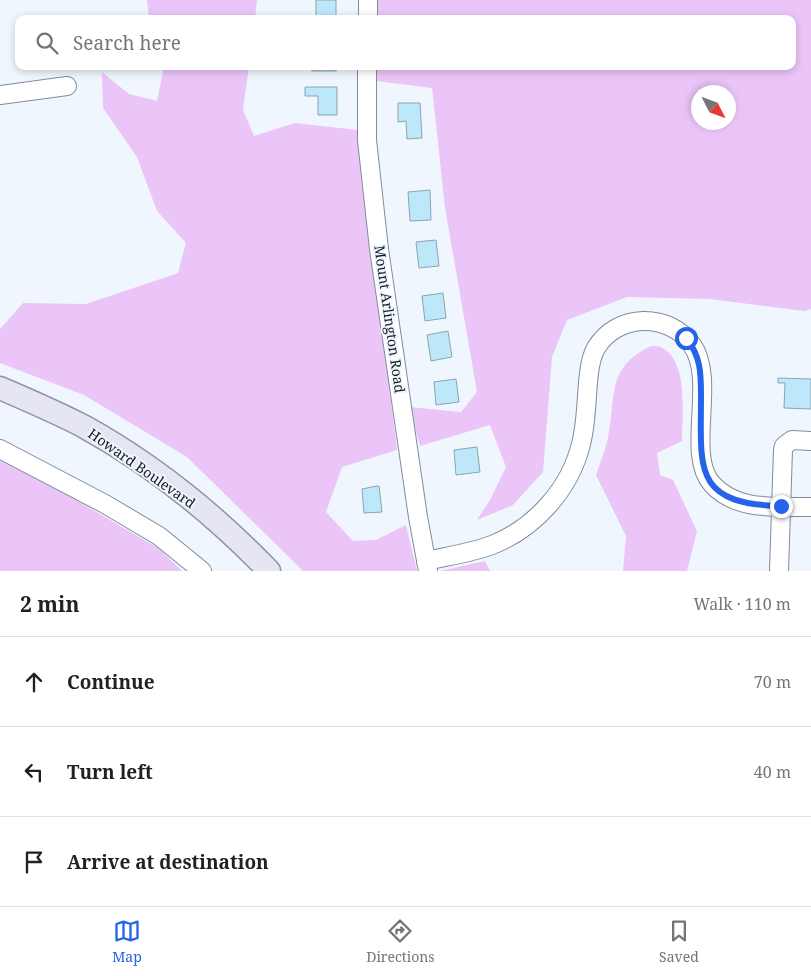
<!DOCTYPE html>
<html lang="en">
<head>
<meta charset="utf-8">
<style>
	body { margin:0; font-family:"Noto Serif",serif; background:#f2f2f2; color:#202124 }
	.compass { position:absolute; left:691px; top:85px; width:45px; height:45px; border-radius:50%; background:#fff; box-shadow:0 2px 8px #0003; rotate:132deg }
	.stop { position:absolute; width:15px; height:15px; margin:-11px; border:4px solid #2563eb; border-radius:50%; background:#fff }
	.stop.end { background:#2563eb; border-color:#fff; box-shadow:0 1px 5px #0008 }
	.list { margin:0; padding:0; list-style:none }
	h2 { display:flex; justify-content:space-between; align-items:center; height:65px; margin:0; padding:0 20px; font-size:21px }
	h2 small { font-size:16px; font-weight:400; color:#757577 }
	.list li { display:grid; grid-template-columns:32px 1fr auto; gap:15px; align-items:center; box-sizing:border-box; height:90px; padding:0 20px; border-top:1px solid #e0e0e0 }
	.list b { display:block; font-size:19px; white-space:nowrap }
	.list em { font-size:16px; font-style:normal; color:#757577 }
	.icon { flex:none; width:28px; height:28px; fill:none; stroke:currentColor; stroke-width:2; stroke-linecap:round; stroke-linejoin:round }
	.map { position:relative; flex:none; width:811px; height:571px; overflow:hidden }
	.search { position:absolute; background:#fff; box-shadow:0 2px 8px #0003; left:15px; right:15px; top:15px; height:55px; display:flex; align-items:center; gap:12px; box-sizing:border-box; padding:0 18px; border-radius:10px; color:#757577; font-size:19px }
	.sheet { height:335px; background:#fff }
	nav { display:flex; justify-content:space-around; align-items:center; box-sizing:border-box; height:70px; border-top:1px solid #e0e0e0; background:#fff; font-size:14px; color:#757577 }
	nav a { display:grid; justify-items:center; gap:2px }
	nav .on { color:#2563eb }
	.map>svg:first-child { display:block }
</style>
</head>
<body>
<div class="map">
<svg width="811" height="571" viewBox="0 0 811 571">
	<rect width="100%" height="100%" fill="#f0f6fd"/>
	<g fill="#ebc5f8" fill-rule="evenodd">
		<path d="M 147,0 L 257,0 L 255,19 L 149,19 Z"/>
		<path d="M 378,0 L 811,0 L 811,309 L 804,311 L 710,299 L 627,297 L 567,320 L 552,357 L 543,472 L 513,505 L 477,520 L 490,500 L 506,467 L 490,425 L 420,446 L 409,407 L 461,412 L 477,392 L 445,208 L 432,88 L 376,81 L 377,66 L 792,66 L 792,19 L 378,19 ZM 698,92 L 728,92 L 728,122 L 698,122 Z"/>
		<path d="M 164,66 L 249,66 L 243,110 L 254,136 L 295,123 L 358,130 L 397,450 L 342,467 L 326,512 L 353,541 L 376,540 L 406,525 L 417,571 L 303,571 L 187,457 L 84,395 L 0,363 L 0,329 L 23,303 L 86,304 L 178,273 L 186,243 L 157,211 L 137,157 L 103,108 L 102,72 L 129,94 L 157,101 Z"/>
		<path d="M 651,346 C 654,346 659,346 662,348 C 689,361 682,416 682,441 L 657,453 L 660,475 L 673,480 L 697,531 L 687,571 L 623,571 L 626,536 L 596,475 C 600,463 605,451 608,438 C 617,396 605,368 651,346 Z"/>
		<path d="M 0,459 L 33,475 L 158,548 L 182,571 L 0,571 Z"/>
		<path d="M 485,561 L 490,571 L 440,571 Z"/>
	</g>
	<g fill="#bce8fa" stroke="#8da4ae">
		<rect x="316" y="0" width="20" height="16"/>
		<rect x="312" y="66" width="24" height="5"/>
		<path d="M 305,87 L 337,87 L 337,115 L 318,115 L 318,96 L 305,96 Z"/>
		<path d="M 398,103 L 420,103 L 422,138 L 407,139 L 406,121 L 398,122 Z"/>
		<path d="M 430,190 L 431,220 L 410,221 L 408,192 Z"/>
		<path d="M 436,240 L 439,266 L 419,268 L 416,242 Z"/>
		<path d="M 443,293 L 446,318 L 425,321 L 422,296 Z"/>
		<path d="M 448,331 L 452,357 L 431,361 L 427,335 Z"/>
		<path d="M 778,378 L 811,379 L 811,409 L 784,408 L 785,383 L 778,383 Z"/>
		<path d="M 456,379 L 459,402 L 436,405 L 434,382 Z"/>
		<path d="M 477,447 L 480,472 L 456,475 L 454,450 Z"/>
		<path d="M 377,486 L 379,486 L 382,512 L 364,513 L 362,489 Z"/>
	</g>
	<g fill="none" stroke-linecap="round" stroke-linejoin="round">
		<g stroke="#7f8c9c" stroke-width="20">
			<g id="minor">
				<path d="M 368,19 L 368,0"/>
				<path d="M 367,66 L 367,140 L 379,249 L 418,517 L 428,571"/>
				<path d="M 0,95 L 67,86"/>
				<path d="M 0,449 L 105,504 L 159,536 L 202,571"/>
				<path d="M 426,561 C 448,556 471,553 492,545 C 535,528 570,489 581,444 C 587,421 586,397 589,373 C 590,365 592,355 596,348 C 617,313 669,312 692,345 C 717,380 685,454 712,484 C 737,512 777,506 811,507"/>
				<path d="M 779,571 L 783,450 L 784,446 L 792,440 L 811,441"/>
			</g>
		</g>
		<g stroke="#9092a5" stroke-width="25">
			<path id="major" d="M 0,388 C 28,400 56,412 83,426 C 152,464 215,515 269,571"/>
		</g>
		<use href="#minor" stroke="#fff" stroke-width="18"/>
		<use href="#major" stroke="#e5e5f4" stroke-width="22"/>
	</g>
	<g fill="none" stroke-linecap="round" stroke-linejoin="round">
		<path stroke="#2563eb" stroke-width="6" d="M 686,338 C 701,356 701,374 701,396 C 701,468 692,504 781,506"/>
	</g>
	<g text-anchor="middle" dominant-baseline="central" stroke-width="4" stroke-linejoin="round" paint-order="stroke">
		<g font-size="14" fill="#151a21" stroke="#f0f6fd">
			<text transform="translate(390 319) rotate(82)">Mount Arlington Road</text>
			<text transform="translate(142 468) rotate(35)">Howard Boulevard</text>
		</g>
	</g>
</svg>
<svg class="compass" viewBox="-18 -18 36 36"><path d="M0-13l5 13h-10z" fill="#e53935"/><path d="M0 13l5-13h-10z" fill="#757577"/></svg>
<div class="stop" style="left:686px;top:338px"></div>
<div class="stop end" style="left:781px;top:506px"></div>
<div class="search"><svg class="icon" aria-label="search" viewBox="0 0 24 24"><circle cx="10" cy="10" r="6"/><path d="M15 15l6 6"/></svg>Search here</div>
</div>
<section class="sheet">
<h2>2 min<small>Walk · 110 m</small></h2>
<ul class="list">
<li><svg class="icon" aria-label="ahead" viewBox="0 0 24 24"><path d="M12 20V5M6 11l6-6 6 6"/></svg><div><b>Continue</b></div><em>70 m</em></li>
<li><svg class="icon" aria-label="left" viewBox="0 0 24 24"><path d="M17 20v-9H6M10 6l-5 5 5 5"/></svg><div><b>Turn left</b></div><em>40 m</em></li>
<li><svg class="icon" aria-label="arrive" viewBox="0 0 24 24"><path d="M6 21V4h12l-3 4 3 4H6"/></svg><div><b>Arrive at destination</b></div></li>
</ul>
</section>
<nav>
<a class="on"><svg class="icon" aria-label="map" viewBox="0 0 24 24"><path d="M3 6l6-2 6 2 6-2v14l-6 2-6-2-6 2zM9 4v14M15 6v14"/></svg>Map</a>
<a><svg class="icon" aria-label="directions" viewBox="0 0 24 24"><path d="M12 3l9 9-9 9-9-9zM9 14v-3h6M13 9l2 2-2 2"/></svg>Directions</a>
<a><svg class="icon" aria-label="saved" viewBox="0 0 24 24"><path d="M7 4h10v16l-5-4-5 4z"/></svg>Saved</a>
</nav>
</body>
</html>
